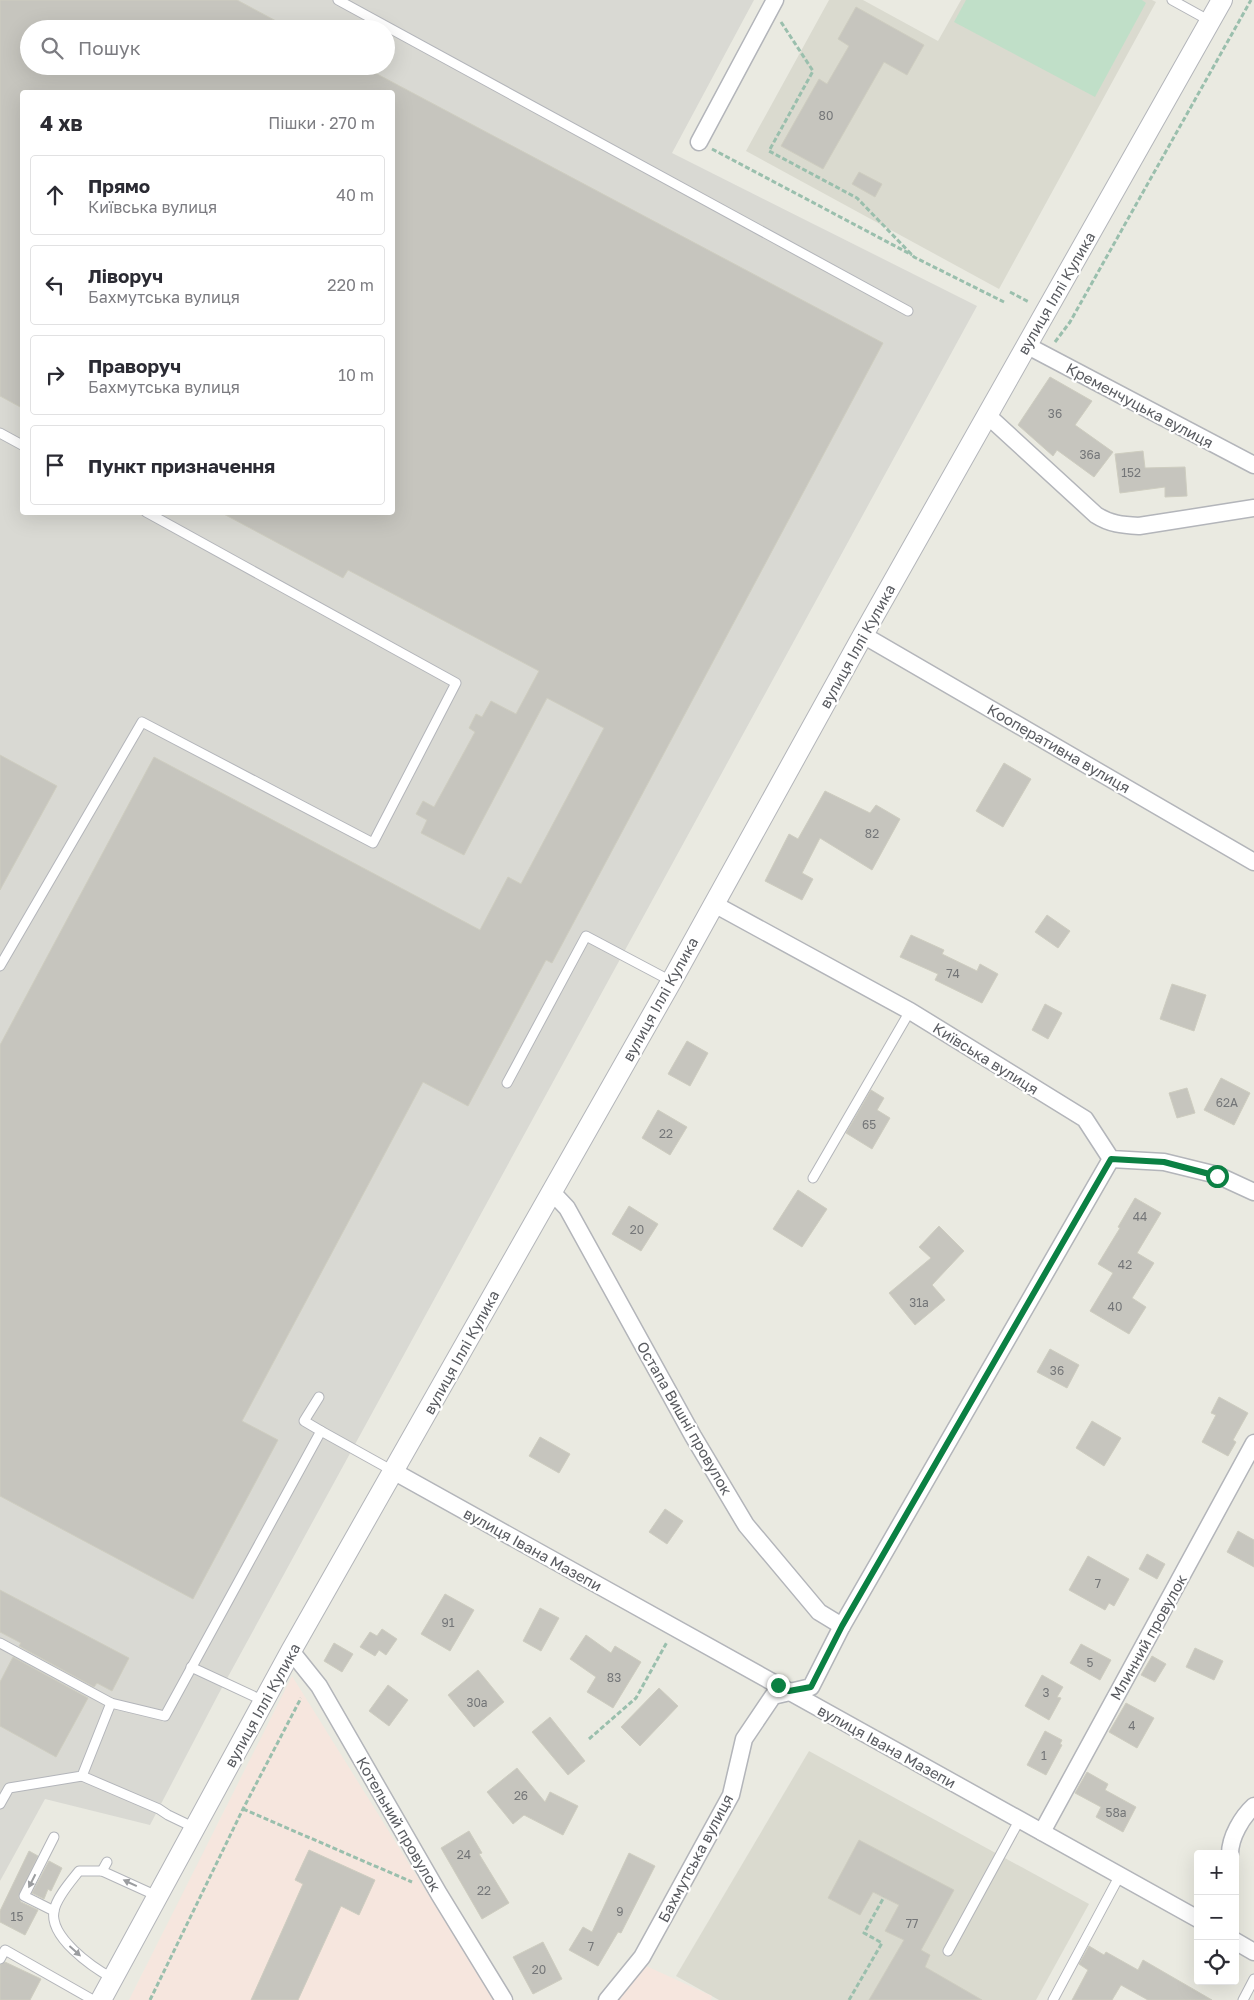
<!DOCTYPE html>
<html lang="uk">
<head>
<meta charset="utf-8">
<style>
	body { margin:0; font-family:"Golos Text",sans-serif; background:#f7f7f7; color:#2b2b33 }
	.controls { position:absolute; right:15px; bottom:15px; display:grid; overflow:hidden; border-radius:5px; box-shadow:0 5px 20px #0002 }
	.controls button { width:45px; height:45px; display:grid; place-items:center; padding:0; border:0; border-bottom:1px solid #e1e1e2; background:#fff; color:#2b2b33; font:25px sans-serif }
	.stop { position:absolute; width:15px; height:15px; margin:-11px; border:4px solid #0b8043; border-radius:50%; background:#fff }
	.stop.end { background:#0b8043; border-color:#fff; box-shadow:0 1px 5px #0008 }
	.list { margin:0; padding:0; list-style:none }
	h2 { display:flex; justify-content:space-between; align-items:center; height:65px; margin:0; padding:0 20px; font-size:21px }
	h2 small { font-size:16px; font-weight:400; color:#7c7c81 }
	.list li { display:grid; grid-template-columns:32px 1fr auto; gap:15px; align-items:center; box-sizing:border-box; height:80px; margin:0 10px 10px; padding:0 10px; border:1px solid #e1e1e2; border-radius:5px }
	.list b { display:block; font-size:19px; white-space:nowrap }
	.list p { margin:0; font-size:16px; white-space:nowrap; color:#7c7c81 }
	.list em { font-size:16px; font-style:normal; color:#7c7c81 }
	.icon { flex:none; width:28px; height:28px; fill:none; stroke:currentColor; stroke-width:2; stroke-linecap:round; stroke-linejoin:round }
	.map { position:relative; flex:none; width:1254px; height:2000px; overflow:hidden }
	.search { position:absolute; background:#fff; box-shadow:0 5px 20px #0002; left:20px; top:20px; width:375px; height:55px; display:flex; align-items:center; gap:12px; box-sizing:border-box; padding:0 18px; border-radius:28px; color:#7c7c81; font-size:19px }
	.panel { position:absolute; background:#fff; box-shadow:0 5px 20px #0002; left:20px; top:90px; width:375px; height:425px; border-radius:5px }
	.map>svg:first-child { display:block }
</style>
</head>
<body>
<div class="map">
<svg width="1254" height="2000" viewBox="0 0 1254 2000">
	<rect width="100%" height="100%" fill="#eaeae1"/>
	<path fill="#d9d9d3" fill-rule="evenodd" d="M 0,0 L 754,0 L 672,153 L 977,306 L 218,1695 L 150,1825 L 45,1799 L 0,1881 ZM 29,29 L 386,29 L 386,66 L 29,66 ZM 22,92 L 392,92 L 392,512 L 22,512 Z"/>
	<g fill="#dadacf">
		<path d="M 829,0 L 863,0 L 938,41 L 961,0 L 1152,0 L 1156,2 L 999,289 L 746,151 Z"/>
		<path d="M 809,1751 L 1089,1904 L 1036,2000 L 719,2000 L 676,1976 Z"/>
	</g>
	<g fill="#f6e6de">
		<path d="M 292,1676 L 494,2000 L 129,2000 Z"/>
		<path d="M 644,1965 L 712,1996 L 711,2000 L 616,2000 Z"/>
	</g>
	<path fill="#c0dfc8" d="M 966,0 L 1142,0 L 1146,3 L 1095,97 L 954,22 Z"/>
	<g fill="#c6c5be" stroke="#cecdc0">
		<path d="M 0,0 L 237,0 L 291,29 L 29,29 L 29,66 L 362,66 L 883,343 L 552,963 L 546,960 L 468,1106 L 423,1082 L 242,1421 L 278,1440 L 193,1599 L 0,1496 L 0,1045 L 154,757 L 480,930 L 508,877 L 521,884 L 604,728 L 547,698 L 464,855 L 421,833 L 427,820 L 416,814 L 423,801 L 434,807 L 475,732 L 469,728 L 476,714 L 482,717 L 491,701 L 516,714 L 539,671 L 348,570 L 343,578 L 220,512 L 392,512 L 392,92 L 22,92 L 22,408 L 0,396 Z"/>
		<path d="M 856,7 L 924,45 L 907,75 L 884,62 L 823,169 L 781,146 L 819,79 L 827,84 L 849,46 L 838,39 Z"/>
		<path d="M 859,172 L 882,184 L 875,197 L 852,184 Z"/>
		<path d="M 1050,377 L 1092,401 L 1075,425 L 1113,452 L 1094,477 L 1057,450 L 1053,456 L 1018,425 Z"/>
		<path d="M 1143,451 L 1145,468 L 1185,467 L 1187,496 L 1165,497 L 1165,487 L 1120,493 L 1115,454 Z"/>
		<path d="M 0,755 L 57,786 L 0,890 Z"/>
		<path d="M 1004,763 L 1031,779 L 1003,827 L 976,811 Z"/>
		<path d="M 825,791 L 870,813 L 876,805 L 900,819 L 872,870 L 820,838 L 802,873 L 813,879 L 802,900 L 765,881 L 789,834 L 798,839 Z"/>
		<path d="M 1047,915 L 1070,931 L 1058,948 L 1035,932 Z"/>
		<path d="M 911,935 L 944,950 L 942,954 L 977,971 L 980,964 L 998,974 L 982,1003 L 935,980 L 938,974 L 900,957 Z"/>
		<path d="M 1172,984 L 1206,995 L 1194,1031 L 1160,1019 Z"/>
		<path d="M 1045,1004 L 1062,1013 L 1048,1039 L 1032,1030 Z"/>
		<path d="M 687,1041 L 708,1053 L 690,1086 L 668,1074 Z"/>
		<path d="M 1221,1078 L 1250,1093 L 1234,1125 L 1204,1110 Z"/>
		<path d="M 1187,1088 L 1195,1113 L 1177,1118 L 1169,1093 Z"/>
		<path d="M 871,1090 L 884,1098 L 877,1110 L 890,1118 L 872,1149 L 846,1133 Z"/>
		<path d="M 658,1110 L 687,1127 L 670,1155 L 642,1138 Z"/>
		<path d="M 798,1190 L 827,1209 L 802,1247 L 773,1229 Z"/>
		<path d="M 1135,1198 L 1161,1213 L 1137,1253 L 1154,1263 L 1132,1298 L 1146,1307 L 1129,1334 L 1090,1311 L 1113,1273 L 1098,1264 L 1120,1228 L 1118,1227 Z"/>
		<path d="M 629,1206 L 658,1224 L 641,1251 L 612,1234 Z"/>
		<path d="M 939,1226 L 964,1251 L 932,1285 L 945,1300 L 915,1325 L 889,1293 L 931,1258 L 919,1247 Z"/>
		<path d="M 1050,1349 L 1079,1365 L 1067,1388 L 1037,1372 Z"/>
		<path d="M 1219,1397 L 1248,1413 L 1233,1440 L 1236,1442 L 1228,1456 L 1202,1442 L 1216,1415 L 1211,1413 Z"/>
		<path d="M 1092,1421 L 1121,1438 L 1104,1466 L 1076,1448 Z"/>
		<path d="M 540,1437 L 570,1454 L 559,1473 L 529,1456 Z"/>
		<path d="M 665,1509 L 683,1521 L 667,1544 L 649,1532 Z"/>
		<path d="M 1238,1531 L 1254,1540 L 1254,1567 L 1227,1552 Z"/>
		<path d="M 1147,1554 L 1165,1564 L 1157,1579 L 1139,1569 Z"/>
		<path d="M 1088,1556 L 1129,1579 L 1114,1606 L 1109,1603 L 1105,1610 L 1069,1590 Z"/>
		<path d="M 0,1590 L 129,1658 L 112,1691 L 97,1683 L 94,1687 L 19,1646 L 21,1643 L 0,1632 Z"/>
		<path d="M 445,1594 L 474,1610 L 450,1651 L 421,1634 Z"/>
		<path d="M 540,1608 L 559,1618 L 541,1651 L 523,1641 Z"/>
		<path d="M 382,1629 L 397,1639 L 386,1655 L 379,1650 L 375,1656 L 360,1647 L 370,1632 L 377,1636 Z"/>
		<path d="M 586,1635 L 611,1653 L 615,1646 L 641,1662 L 613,1708 L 587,1692 L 596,1677 L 570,1659 Z"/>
		<path d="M 334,1643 L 353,1654 L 342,1672 L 324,1661 Z"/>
		<path d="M 1081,1644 L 1111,1660 L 1100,1680 L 1070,1663 Z"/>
		<path d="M 1195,1648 L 1223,1661 L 1214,1680 L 1186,1667 Z"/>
		<path d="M 1152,1656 L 1166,1664 L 1155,1682 L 1141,1675 Z"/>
		<path d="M 13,1657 L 88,1698 L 56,1757 L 0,1726 L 0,1682 Z"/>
		<path d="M 478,1670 L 504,1702 L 474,1727 L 448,1695 Z"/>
		<path d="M 1042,1675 L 1063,1687 L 1057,1697 L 1061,1698 L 1049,1720 L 1025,1706 Z"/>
		<path d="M 388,1685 L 408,1700 L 389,1726 L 369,1711 Z"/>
		<path d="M 659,1688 L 678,1706 L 640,1746 L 621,1727 Z"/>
		<path d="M 1126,1703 L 1154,1718 L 1137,1748 L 1109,1732 Z"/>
		<path d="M 550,1717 L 585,1761 L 568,1775 L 532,1732 Z"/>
		<path d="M 1045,1731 L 1062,1740 L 1060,1744 L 1062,1745 L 1046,1775 L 1027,1765 Z"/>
		<path d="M 517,1768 L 545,1802 L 550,1792 L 578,1806 L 563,1835 L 524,1815 L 513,1824 L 487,1792 Z"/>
		<path d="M 1087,1772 L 1108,1784 L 1105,1790 L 1136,1807 L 1123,1832 L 1096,1817 L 1101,1807 L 1075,1793 Z"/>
		<path d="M 469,1831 L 482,1853 L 479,1854 L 509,1903 L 482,1919 L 441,1848 Z"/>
		<path d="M 859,1840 L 954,1890 L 921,1950 L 930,1955 L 925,1967 L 982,2000 L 869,2000 L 904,1940 L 885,1931 L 899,1905 L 873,1892 L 860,1915 L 828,1898 Z"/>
		<path d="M 309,1850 L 375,1880 L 359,1915 L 341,1906 L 298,2000 L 251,2000 L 303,1884 L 295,1880 Z"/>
		<path d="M 29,1851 L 38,1856 L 18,1897 L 21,1902 L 38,1910 L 25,1935 L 0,1922 L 0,1911 Z"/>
		<path d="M 629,1853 L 655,1866 L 621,1933 L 618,1932 L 598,1966 L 569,1950 L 583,1927 L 592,1932 Z"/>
		<path d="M 49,1861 L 62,1868 L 51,1891 L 48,1889 L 44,1899 L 32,1893 Z"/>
		<path d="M 543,1942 L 562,1979 L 533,1994 L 513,1957 Z"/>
		<path d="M 1089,1946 L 1104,1955 L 1106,1952 L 1138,1970 L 1143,1960 L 1212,2000 L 1148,2000 L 1121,1985 L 1112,2000 L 1072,2000 L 1088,1970 L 1079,1964 Z"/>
		<path d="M 5,1962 L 41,1979 L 30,2000 L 0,2000 L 0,1965 Z"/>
	</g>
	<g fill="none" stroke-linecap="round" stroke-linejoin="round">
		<g stroke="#b3b5ba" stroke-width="11">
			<g id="service">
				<path d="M 338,0 L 908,311"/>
				<path d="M 1172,0 L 1210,21"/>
				<path d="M 0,433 L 22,445"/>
				<path d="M 0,966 L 142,722 L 373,843 L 456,683 L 146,512"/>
				<path d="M 507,1083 L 586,936 L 671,981"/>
				<path d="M 813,1178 L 910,1011"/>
				<path d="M 319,1397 L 304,1421 L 321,1431"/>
				<path d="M 0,1643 L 111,1703 L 165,1716 L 321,1431 L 393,1471"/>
				<path d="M 191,1667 L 264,1701"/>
				<path d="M 82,1776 L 159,1809 L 168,1815 L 195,1828"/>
				<path d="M 0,1804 L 9,1788 L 82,1776 L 111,1703"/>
				<path d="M 54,1837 L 24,1896 L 54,1911"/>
				<path d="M 102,1871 L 107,1862"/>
				<path d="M 948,1951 L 1020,1819"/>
				<path d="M 0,1959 L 5,1950 L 93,2000"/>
				<path d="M 112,1978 C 92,1967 49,1937 54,1911 C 56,1898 71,1881 79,1871 L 102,1871 L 157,1896"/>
				<path d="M 1053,2000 L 1120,1875"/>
				<path d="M 1243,2000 L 1254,1979"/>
			</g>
		</g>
		<g stroke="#b3b5ba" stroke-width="19">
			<g id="minor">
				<path d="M 699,142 L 775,0"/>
				<path d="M 1026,345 L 1254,465"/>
				<path d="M 987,415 L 1096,515 C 1110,524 1122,525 1139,526 L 1254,508"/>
				<path d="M 863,635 L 1254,862"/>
				<path d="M 714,904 L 910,1011 L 1085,1119 L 1111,1159 L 1164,1162 L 1217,1175 L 1254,1192"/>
				<path d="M 551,1191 L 567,1208 L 693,1436 L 746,1525 L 819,1612 L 842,1626"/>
				<path d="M 393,1471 L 1198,1919"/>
				<path d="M 291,1651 L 319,1686 L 439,1894 L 504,2000"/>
				<path d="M 1042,1832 L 1254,1443"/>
				<path d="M 1230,1854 C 1230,1837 1242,1817 1254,1806"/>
				<path d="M 1235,1941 L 1254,1952"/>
				<path d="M 607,2000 L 642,1957 L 731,1795 L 744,1739 L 773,1696 L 811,1687 L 842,1626 L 1111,1159"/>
			</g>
		</g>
		<g stroke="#b3b5ba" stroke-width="22">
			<path id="tertiary" d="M 101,2000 L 291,1651 L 671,982 L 863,635 L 1222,0"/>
		</g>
		<g stroke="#9abfad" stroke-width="3" stroke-dasharray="5 2.5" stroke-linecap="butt">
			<path d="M 781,22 L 813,71 L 769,151 L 857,198 L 914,257 L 1004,302"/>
			<path d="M 712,149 L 912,255"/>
			<path d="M 1010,292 L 1029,302"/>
			<path d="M 1055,342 L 1070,322 L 1251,0"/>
			<path d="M 589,1739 L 636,1698 L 667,1642"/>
			<path d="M 243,1809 L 412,1882"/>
			<path d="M 150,2000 L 243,1809 L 301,1698"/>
			<path d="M 849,2000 L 882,1943 L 864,1933 L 884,1897"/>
		</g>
		<use href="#service" stroke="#fff" stroke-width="9"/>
		<use href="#minor" stroke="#fff" stroke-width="16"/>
		<use href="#tertiary" stroke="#fff" stroke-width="20"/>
	</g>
	<defs><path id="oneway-solid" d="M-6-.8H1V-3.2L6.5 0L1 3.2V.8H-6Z" transform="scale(1.25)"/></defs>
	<g fill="#9b9da0">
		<use href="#oneway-solid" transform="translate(32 1881) rotate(117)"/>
		<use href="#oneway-solid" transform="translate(130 1883) rotate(-155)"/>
		<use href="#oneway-solid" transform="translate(75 1951) rotate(42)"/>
	</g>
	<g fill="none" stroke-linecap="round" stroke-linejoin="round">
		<path stroke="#0b8043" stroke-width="6" d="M 778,1685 L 789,1691 L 811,1687 L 842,1626 L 1111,1159 L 1164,1162 L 1217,1176"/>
	</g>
	<g text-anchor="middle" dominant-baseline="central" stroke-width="4.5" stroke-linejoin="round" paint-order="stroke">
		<g font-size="12" fill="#747678">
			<text x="826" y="115">80</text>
			<text x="1055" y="413">36</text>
			<text x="1090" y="454">36а</text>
			<text x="1131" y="472">152</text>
			<text x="872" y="833">82</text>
			<text x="953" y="973">74</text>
			<text x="1227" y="1102">62А</text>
			<text x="869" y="1124">65</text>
			<text x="666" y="1133">22</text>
			<text x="1140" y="1216">44</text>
			<text x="637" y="1229">20</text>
			<text x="1125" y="1264">42</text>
			<text x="919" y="1302">31а</text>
			<text x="1115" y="1306">40</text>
			<text x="1057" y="1370">36</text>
			<text x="1098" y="1583">7</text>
			<text x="448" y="1622">91</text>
			<text x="1090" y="1662">5</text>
			<text x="614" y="1677">83</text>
			<text x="1046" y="1692">3</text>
			<text x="477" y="1702">30а</text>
			<text x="1132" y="1725">4</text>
			<text x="1044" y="1755">1</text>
			<text x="521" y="1795">26</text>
			<text x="1116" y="1812">58а</text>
			<text x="464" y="1854">24</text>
			<text x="484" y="1890">22</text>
			<text x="620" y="1911">9</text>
			<text x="17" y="1916">15</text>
			<text x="912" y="1923">77</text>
			<text x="591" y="1946">7</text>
			<text x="539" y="1969">20</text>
		</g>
		<g font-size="15" fill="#595b60" stroke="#fff">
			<text transform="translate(1056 293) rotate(-60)">вулиця Іллі Кулика</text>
			<text transform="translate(1140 405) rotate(28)">Кременчуцька вулиця</text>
			<text transform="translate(857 646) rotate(-61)">вулиця Іллі Кулика</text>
			<text transform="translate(1059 748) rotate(30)">Кооперативна вулиця</text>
			<text transform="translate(660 999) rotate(-61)">вулиця Іллі Кулика</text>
			<text transform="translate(986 1058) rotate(32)">Київська вулиця</text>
			<text transform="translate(461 1352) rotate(-61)">вулиця Іллі Кулика</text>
			<text transform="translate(685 1418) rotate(60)">Остапа Вишні провулок</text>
			<text transform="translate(533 1549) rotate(29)">вулиця Івана Мазепи</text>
			<text transform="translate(1148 1637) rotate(-61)">Млинний провулок</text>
			<text transform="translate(262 1705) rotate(-61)">вулиця Іллі Кулика</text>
			<text transform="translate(887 1746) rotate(29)">вулиця Івана Мазепи</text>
			<text transform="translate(399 1824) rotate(60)">Котельний провулок</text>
			<text transform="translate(695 1858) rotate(-62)">Бахмутська вулиця</text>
		</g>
	</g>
</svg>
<div class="controls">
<button>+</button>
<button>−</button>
<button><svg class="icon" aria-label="locate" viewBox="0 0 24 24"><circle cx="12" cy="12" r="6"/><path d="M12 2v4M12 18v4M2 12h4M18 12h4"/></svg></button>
</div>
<div class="stop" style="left:1217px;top:1176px"></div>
<div class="stop end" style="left:778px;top:1685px"></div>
<div class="search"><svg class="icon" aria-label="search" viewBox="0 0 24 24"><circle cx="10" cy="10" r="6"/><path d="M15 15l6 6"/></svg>Пошук</div>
<section class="panel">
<h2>4 хв<small>Пішки · 270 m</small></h2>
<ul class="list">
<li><svg class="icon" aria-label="ahead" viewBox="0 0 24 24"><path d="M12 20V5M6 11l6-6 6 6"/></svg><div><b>Прямо</b><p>Київська вулиця</p></div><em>40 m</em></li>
<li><svg class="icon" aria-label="left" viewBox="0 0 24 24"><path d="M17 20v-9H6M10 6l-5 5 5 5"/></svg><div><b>Ліворуч</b><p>Бахмутська вулиця</p></div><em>220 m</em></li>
<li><svg class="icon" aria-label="right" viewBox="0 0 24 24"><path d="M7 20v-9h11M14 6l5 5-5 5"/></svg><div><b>Праворуч</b><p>Бахмутська вулиця</p></div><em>10 m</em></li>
<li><svg class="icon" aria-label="arrive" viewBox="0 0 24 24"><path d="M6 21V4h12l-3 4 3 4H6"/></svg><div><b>Пункт призначення</b></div></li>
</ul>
</section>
</div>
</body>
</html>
